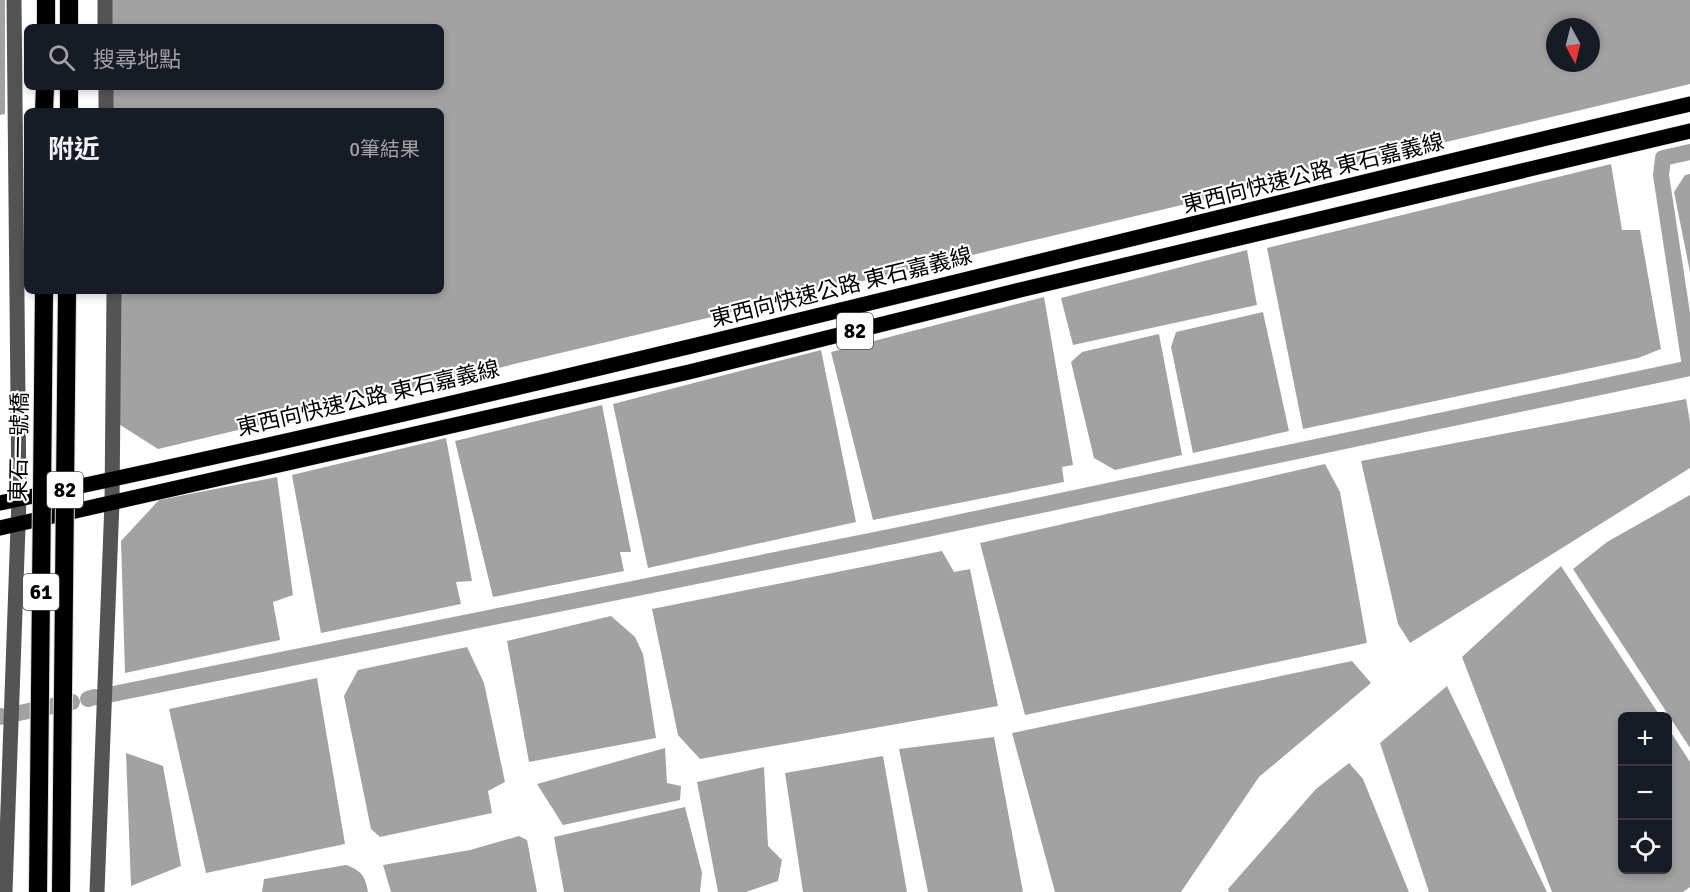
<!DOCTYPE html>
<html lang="zh-TW">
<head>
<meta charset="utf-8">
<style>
	body { margin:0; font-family:Signika,"Noto Sans TC",sans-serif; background:#20242c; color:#f1f3f6 }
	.controls { position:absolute; right:18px; bottom:18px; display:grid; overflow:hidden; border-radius:9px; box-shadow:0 3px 9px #0003 }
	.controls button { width:54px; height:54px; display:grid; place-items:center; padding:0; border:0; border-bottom:2px solid #363941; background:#171b24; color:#f1f3f6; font:30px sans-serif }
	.compass { position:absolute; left:1546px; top:18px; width:54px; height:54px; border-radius:50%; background:#171b24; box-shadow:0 3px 9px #0003; rotate:173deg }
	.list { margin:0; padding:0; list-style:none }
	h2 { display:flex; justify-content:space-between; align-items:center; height:78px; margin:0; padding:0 24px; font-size:26px }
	h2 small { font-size:20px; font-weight:400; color:#9ea1a6 }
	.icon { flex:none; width:33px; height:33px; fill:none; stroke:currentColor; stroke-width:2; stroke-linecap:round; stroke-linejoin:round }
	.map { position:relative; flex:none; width:1690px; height:892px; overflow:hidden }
	.search { position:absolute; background:#171b24; box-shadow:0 3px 9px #0003; left:24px; top:24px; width:420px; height:66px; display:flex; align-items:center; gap:15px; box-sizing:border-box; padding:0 21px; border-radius:9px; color:#9ea1a6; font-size:22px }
	.panel { position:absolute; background:#171b24; box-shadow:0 3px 9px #0003; left:24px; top:108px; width:420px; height:186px; border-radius:9px }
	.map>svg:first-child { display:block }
</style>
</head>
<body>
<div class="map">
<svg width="1690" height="892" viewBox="0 0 1690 892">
	<rect width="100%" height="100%" fill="#fff"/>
	<g fill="#a2a2a2" fill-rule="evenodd">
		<path d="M 0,0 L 5,0 L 5,114 L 0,115 Z"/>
		<path d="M 112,0 L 1690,0 L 1690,84 L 158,449 L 114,421 L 113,291 L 441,291 L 441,111 L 113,111 L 112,87 L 441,87 L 441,27 L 112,27 ZM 1555,27 L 1591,27 L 1591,63 L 1555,63 Z"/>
		<path d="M 1611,164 L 1622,230 L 1640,230 L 1661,349 L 1638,358 L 1303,429 L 1267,248 Z"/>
		<path d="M 1690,174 L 1690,272 L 1674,192 L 1685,175 Z"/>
		<path d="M 1247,250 L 1257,305 L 1073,345 L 1061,298 Z"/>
		<path d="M 1044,297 L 1073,465 L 1062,467 L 1064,482 L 873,520 L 831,352 Z"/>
		<path d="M 1263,312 L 1289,431 L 1193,453 L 1171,347 L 1176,332 Z"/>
		<path d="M 1159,334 L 1182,455 L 1115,470 L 1094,458 L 1071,362 L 1082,352 Z"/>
		<path d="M 821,350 L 856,522 L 648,568 L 613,404 Z"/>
		<path d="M 1686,399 L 1690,422 L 1690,468 L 1410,643 L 1398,624 L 1361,461 Z"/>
		<path d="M 602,405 L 631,552 L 620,552 L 624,571 L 493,597 L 455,441 Z"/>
		<path d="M 446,438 L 472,581 L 456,582 L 461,604 L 321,633 L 292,475 Z"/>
		<path d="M 1325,464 L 1340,492 L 1367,643 L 1025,715 L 980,543 Z"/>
		<path d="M 277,477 L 293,595 L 273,602 L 280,640 L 125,673 L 121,541 L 159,500 Z"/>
		<path d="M 1690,495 L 1690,748 L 1573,569 L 1607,542 Z"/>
		<path d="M 942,551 L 954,572 L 970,569 L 998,706 L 700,759 L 678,735 L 652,609 Z"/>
		<path d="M 1561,566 L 1660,716 L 1622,716 L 1622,870 L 1668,870 L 1668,728 L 1690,762 L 1690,887 L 1683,892 L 1552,892 L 1462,657 Z"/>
		<path d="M 611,616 L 635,637 L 643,654 L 656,738 L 529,762 L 507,641 Z"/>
		<path d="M 467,647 L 484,683 L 505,782 L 488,791 L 492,813 L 380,837 L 371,829 L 344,696 L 358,670 Z"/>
		<path d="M 1352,661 L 1371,683 L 1259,777 L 1181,892 L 1055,892 L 1012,733 Z"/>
		<path d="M 317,678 L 345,844 L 206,873 L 169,709 Z"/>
		<path d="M 1447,686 L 1547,892 L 1429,892 L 1380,743 Z"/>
		<path d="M 994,737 L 1023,892 L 928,892 L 899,749 Z"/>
		<path d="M 665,748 L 667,783 L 681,786 L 680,800 L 563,825 L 537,784 Z"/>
		<path d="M 126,753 L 163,766 L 181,866 L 131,886 Z"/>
		<path d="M 883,756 L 907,892 L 803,892 L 785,773 Z"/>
		<path d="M 1349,763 L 1363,779 L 1409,892 L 1229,892 L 1228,889 L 1316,789 Z"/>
		<path d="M 764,767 L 768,846 L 782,860 L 778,881 L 746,892 L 718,892 L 697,782 Z"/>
		<path d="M 685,807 L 702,873 L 700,892 L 564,892 L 554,837 Z"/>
		<path d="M 519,836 L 527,840 L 537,892 L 391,892 L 383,865 L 470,850 Z"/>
		<path d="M 346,865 C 362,871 365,876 368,892 L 262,892 L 264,879 Z"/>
	</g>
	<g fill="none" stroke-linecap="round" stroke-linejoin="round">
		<g stroke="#a2a2a2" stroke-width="16">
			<path d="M 1690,152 L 1663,158 L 1661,175 L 1690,366"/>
			<path d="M 113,694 L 904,534 L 1690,368"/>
			<path d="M 88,699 L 95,697"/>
			<path d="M 19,713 L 72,702"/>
			<path d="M 0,717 L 1,716"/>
		</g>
		<g stroke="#dbdbdb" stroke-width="16">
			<g id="major">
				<path d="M 0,503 C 567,385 1126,236 1690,104"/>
				<path d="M 0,528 L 689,372 L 1020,290 L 1690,131"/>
			</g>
		</g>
		<g stroke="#dbdbdb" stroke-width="20">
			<g id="highway">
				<path d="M 46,27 L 46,0"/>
				<path d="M 69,27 L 69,0"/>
				<path d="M 44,111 L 45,87"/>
				<path d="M 69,111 L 69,87"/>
			</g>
		</g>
		<g stroke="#545454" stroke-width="15">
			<path d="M 105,0 L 105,27"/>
			<path d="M 106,87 L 106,111"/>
			<path d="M 5,892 L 19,499 L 14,0"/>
			<path d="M 97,892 L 112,502 L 114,291"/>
		</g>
		<use href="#major" stroke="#000" stroke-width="15"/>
		<use href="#highway" stroke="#000" stroke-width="18"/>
		<g stroke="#dbdbdb" stroke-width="20" stroke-linecap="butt">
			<g id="highway-bridge">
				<path d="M 38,892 L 44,291"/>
				<path d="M 61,892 L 67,291"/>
			</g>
		</g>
		<use href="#highway-bridge" stroke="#000" stroke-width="18"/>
	</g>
	<g text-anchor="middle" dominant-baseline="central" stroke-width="4.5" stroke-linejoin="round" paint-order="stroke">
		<g fill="#fff" stroke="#4c4c4c" stroke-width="1.5">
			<rect x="837" y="313" width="36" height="36" rx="4.5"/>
			<rect x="47" y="472" width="36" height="36" rx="4.5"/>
			<rect x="23" y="574" width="36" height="36" rx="4.5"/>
		</g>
		<g font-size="21" font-weight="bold" fill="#000">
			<text x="855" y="331">82</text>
			<text x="65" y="490">82</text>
			<text x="41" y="592">61</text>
		</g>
		<g font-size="22" fill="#000" stroke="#fff">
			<text transform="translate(1313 173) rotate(-14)">東西向快速公路 東石嘉義線</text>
			<text transform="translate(841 287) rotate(-14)">東西向快速公路 東石嘉義線</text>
			<text transform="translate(368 398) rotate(-13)">東西向快速公路 東石嘉義線</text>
			<text transform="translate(19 447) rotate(-89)">東石一號橋</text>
		</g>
	</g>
</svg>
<div class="controls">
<button>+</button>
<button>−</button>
<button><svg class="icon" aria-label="locate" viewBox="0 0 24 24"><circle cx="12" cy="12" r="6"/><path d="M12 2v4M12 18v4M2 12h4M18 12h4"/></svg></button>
</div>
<svg class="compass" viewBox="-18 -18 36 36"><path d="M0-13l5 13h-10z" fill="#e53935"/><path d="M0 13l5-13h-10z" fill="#9ea1a6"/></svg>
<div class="search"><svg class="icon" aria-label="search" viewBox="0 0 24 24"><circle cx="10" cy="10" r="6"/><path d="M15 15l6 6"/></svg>搜尋地點</div>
<section class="panel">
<h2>附近<small>0筆結果</small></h2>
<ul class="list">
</ul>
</section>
</div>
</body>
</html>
